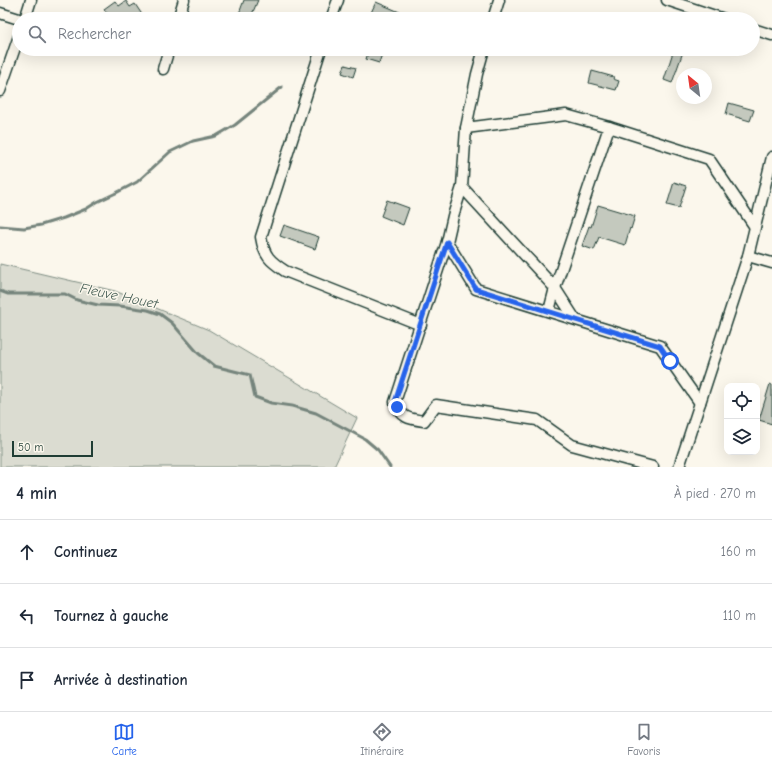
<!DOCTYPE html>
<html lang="fr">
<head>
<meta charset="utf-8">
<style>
	body { margin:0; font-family:"Comic Neue",sans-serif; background:#f2f2f3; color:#1f2937 }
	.controls { position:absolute; right:12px; bottom:12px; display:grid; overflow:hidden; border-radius:8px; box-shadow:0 4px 16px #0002 }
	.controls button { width:36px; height:36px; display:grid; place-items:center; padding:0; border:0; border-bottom:1px solid #e0e1e3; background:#fff; color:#1f2937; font:20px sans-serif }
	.compass { position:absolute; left:676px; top:68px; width:36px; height:36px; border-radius:50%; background:#fff; box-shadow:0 4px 16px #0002; rotate:331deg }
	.scale { position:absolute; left:12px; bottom:10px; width:81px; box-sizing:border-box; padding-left:4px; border:2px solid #1f3d34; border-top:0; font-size:11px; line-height:14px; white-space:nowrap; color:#1f3d34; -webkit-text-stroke:3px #fbf7ec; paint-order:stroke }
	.stop { position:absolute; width:12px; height:12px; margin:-9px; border:3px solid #2563eb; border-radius:50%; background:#fff }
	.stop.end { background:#2563eb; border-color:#fff; box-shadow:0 1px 4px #0008 }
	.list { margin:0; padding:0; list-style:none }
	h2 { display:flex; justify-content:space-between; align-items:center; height:52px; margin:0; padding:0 16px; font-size:17px }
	h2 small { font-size:13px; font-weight:400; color:#747a83 }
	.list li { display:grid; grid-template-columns:26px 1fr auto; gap:12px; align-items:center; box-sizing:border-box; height:64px; padding:0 16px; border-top:1px solid #e0e1e3 }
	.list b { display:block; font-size:15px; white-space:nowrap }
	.list em { font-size:13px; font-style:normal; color:#747a83 }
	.icon { flex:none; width:22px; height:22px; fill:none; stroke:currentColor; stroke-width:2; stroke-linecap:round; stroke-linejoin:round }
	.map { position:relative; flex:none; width:772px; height:467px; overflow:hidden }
	.search { position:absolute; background:#fff; box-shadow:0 4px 16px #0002; left:12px; right:12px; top:12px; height:44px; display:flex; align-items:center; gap:10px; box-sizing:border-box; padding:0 14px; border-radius:22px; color:#747a83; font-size:15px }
	.sheet { height:244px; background:#fff }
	nav { display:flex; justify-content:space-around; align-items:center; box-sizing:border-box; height:56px; border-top:1px solid #e0e1e3; background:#fff; font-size:11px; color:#747a83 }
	nav a { display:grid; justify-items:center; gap:2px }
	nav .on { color:#2563eb }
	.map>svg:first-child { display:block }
</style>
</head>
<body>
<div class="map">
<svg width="772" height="467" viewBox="0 0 772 467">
	<rect width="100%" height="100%" fill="#fbf7ec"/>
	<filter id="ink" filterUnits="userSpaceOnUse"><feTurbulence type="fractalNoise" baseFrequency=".025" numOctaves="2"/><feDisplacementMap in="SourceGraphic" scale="8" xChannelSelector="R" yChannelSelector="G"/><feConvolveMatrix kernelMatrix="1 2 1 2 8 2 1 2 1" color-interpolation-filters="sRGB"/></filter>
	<g filter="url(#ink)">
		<path fill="#dbdcd1" stroke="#7d8c82" d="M 0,264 L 115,291 L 209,330 L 357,418 L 334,467 L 0,467 Z"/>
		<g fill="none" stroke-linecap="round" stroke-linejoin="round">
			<g stroke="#74847b" stroke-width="3">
				<path d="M 0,226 L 24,228 L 41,225 L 64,218 L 86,209 L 97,202 L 116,193 L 137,182 L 170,152 L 193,141 L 216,136 L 235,125 L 282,87"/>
				<path d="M 0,291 L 8,294 L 65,294 L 77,300 L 98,305 L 120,306 L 148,310 L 160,314 L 172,323 L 198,353 L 214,366 L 250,375 L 255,397 L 271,403 L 292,406 L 316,413 L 365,439 L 378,450 L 390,467"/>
			</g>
		</g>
		<g fill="#c4c9be" stroke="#1f3d34">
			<path d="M 244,0 L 258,0 L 250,19 L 237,19 Z"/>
			<path d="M 115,1 L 119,6 L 126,1 L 130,7 L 135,4 L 145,19 L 97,19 L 107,13 L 104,9 Z"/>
			<path d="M 376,2 L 416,19 L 368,19 Z"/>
			<path d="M 674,49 L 684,49 L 672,83 L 664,80 Z"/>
			<path d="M 369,50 L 382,54 L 379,63 L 366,59 Z"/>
			<path d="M 345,65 L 356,68 L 353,77 L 342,73 Z"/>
			<path d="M 592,71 L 614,77 L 613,79 L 619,81 L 616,90 L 589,83 Z"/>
			<path d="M 729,103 L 754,110 L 750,121 L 726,114 Z"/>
			<path d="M 674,182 L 686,186 L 679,208 L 667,205 Z"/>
			<path d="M 387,200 L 409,208 L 403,225 L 381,216 Z"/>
			<path d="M 598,205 L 635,216 L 631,229 L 630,228 L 625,245 L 599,237 L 594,250 L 582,246 L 589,226 L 591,227 Z"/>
			<path d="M 284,225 L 319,237 L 315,249 L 280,236 Z"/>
			<path d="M 770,384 L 772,385 L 772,424 L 759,420 Z"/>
		</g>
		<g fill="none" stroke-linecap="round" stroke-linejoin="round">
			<g stroke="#1f3d34" stroke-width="13">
				<g id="street">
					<path d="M 667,0 L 724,19"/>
					<path d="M 0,13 L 19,19"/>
					<path d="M 25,19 L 31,0"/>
					<path d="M 178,19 L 184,0"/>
					<path d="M 331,19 L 338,0"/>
					<path d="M 493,19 L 499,0"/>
					<path d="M 753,29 L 772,35"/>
					<path d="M 321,49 L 261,237 C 264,256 270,261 285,271 L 421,325"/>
					<path d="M 484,49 L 477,74 L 466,128 L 462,187 L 453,216 L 447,242 L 395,402 C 401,418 409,419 424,421 L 436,405 L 537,420 L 572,445 L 653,467"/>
					<path d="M 163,69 L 169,49"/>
					<path d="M 0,91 L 19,36"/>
					<path d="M 466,128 L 566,115 L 609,127 L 709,159 L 755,227"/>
					<path d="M 462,187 L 555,288 L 575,319"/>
					<path d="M 447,242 L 476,289 L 660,346 L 700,403"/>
					<path d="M 748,256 L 772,263"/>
					<path d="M 549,311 L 555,288 L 609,127"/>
					<path d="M 679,467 L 748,256 L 772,157"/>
				</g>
			</g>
			<use href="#street" stroke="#fbf7ec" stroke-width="10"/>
		</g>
	</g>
	<g fill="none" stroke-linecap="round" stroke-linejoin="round" filter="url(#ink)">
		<path stroke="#2563eb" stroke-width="5" d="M 397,407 L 395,402 L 447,242 L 476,289 L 660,346 L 670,361"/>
	</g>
	<g text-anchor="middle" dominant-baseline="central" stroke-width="3" stroke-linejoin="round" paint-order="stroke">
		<g font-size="14" font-style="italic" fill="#425b52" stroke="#fbf7ec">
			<text transform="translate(119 296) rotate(12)">Fleuve Houet</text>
		</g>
	</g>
</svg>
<div class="controls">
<button><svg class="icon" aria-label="locate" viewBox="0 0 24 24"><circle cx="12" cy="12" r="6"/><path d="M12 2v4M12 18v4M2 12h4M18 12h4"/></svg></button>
<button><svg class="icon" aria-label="layers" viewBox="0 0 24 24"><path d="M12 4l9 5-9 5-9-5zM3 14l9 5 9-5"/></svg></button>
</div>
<svg class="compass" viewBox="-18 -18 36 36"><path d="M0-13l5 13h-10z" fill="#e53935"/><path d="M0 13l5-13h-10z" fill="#747a83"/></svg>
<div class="scale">50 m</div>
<div class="stop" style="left:670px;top:361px"></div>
<div class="stop end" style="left:397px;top:407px"></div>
<div class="search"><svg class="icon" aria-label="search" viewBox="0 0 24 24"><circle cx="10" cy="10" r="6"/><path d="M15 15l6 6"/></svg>Rechercher</div>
</div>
<section class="sheet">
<h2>4 min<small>À pied · 270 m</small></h2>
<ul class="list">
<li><svg class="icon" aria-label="ahead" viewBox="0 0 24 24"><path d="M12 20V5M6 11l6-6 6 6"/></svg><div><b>Continuez</b></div><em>160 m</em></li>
<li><svg class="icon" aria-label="left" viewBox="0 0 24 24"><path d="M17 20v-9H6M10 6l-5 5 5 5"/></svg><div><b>Tournez à gauche</b></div><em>110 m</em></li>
<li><svg class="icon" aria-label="arrive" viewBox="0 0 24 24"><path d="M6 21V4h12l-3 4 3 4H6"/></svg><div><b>Arrivée à destination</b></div></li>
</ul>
</section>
<nav>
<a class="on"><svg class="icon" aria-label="map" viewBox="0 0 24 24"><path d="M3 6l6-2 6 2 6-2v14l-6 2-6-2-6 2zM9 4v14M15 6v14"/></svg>Carte</a>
<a><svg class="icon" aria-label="directions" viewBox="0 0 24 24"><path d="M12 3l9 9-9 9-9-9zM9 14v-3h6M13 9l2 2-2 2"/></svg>Itinéraire</a>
<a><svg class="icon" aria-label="saved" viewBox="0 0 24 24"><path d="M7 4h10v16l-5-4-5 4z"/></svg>Favoris</a>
</nav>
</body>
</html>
